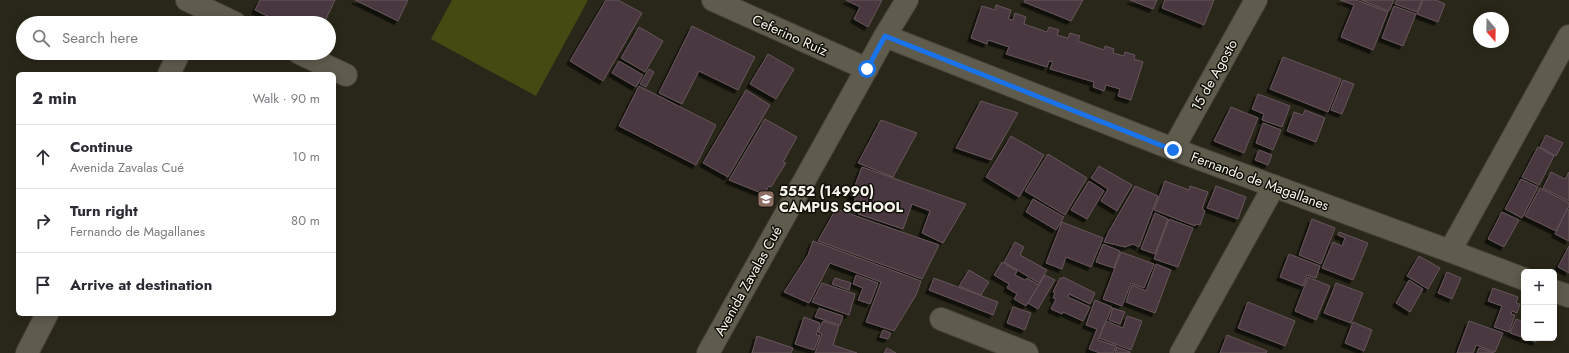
<!DOCTYPE html>
<html lang="en">
<head>
<meta charset="utf-8">
<style>
	body { margin:0; font-family:Jost,sans-serif; background:#f2f2f3; color:#2b2b33 }
	.controls { position:absolute; right:12px; bottom:12px; display:grid; overflow:hidden; border-radius:6px; box-shadow:0 2px 10px #0003 }
	.controls button { width:36px; height:36px; display:grid; place-items:center; padding:0; border:0; border-bottom:1px solid #e1e1e2; background:#fff; color:#2b2b33; font:20px sans-serif }
	.compass { position:absolute; left:1473px; top:12px; width:36px; height:36px; border-radius:50%; background:#fff; box-shadow:0 2px 10px #0003; rotate:160deg }
	.stop { position:absolute; width:12px; height:12px; margin:-9px; border:3px solid #1a73e8; border-radius:50%; background:#fff }
	.stop.end { background:#1a73e8; border-color:#fff; box-shadow:0 1px 4px #0008 }
	.list { margin:0; padding:0; list-style:none }
	h2 { display:flex; justify-content:space-between; align-items:center; height:52px; margin:0; padding:0 16px; font-size:17px }
	h2 small { font-size:13px; font-weight:400; color:#7c7c81 }
	.list li { display:grid; grid-template-columns:26px 1fr auto; gap:12px; align-items:center; box-sizing:border-box; height:64px; padding:0 16px; border-top:1px solid #e1e1e2 }
	.list b { display:block; font-size:15px; white-space:nowrap }
	.list p { margin:0; font-size:13px; white-space:nowrap; color:#7c7c81 }
	.list em { font-size:13px; font-style:normal; color:#7c7c81 }
	.icon { flex:none; width:22px; height:22px; fill:none; stroke:currentColor; stroke-width:2; stroke-linecap:round; stroke-linejoin:round }
	.map { position:relative; flex:none; width:1569px; height:353px; overflow:hidden }
	.search { position:absolute; background:#fff; box-shadow:0 2px 10px #0003; left:16px; top:16px; width:320px; height:44px; display:flex; align-items:center; gap:10px; box-sizing:border-box; padding:0 14px; border-radius:22px; color:#7c7c81; font-size:15px }
	.panel { position:absolute; background:#fff; box-shadow:0 2px 10px #0003; left:16px; top:72px; width:320px; height:244px; border-radius:6px }
	.map>svg:first-child { display:block }
</style>
</head>
<body>
<div class="map">
<svg width="1569" height="353" viewBox="0 0 1569 353">
	<defs>
		<filter id="shadow"><feDropShadow dx="-3.5" dy="3.5" stdDeviation="0" flood-color="#0009"/></filter>
	</defs>
	<rect width="100%" height="100%" fill="#292719"/>
	<path fill="#434b13" d="M 452,0 L 588,0 L 536,96 L 431,39 Z"/>
	<g fill="#4a393f" stroke="#66555b" filter="url(#shadow)">
		<path d="M 260,0 L 335,0 L 324,23 L 282,23 L 255,10 Z"/>
		<path d="M 355,0 L 408,0 L 398,21 Z"/>
		<path d="M 606,0 L 618,0 L 642,13 L 603,81 L 570,61 Z"/>
		<path d="M 846,0 L 882,0 L 868,27 L 854,19 L 860,7 Z"/>
		<path d="M 1025,0 L 1083,0 L 1071,21 L 1024,2 Z"/>
		<path d="M 1130,0 L 1157,0 L 1153,9 Z"/>
		<path d="M 1165,0 L 1214,0 L 1204,25 L 1162,8 Z"/>
		<path d="M 1340,0 L 1356,0 L 1388,12 L 1373,50 L 1341,37 L 1354,5 Z"/>
		<path d="M 1361,0 L 1394,0 L 1389,11 Z"/>
		<path d="M 1397,0 L 1422,0 L 1417,12 L 1395,4 Z"/>
		<path d="M 1423,0 L 1436,0 L 1445,4 L 1438,22 L 1417,14 Z"/>
		<path d="M 996,5 L 1011,10 L 1008,19 L 1013,20 L 1015,13 L 1026,17 L 1024,24 L 1047,32 L 1049,27 L 1059,30 L 1057,35 L 1068,38 L 1070,33 L 1080,36 L 1078,41 L 1104,50 L 1105,46 L 1114,49 L 1113,53 L 1124,56 L 1125,52 L 1135,55 L 1134,59 L 1143,62 L 1131,100 L 1118,96 L 1120,89 L 1106,85 L 1104,91 L 1093,87 L 1094,82 L 1050,69 L 1053,62 L 1049,61 L 1047,67 L 1006,54 L 1009,47 L 988,40 L 987,44 L 971,38 L 982,6 L 995,10 Z"/>
		<path d="M 1394,6 L 1416,14 L 1403,46 L 1382,38 Z"/>
		<path d="M 692,26 L 755,57 L 738,90 L 699,71 L 682,104 L 659,93 Z"/>
		<path d="M 639,27 L 663,41 L 645,72 L 621,58 Z"/>
		<path d="M 768,54 L 794,69 L 776,99 L 750,84 Z"/>
		<path d="M 1283,57 L 1341,79 L 1328,112 L 1270,89 Z"/>
		<path d="M 619,61 L 643,75 L 636,87 L 612,73 Z"/>
		<path d="M 649,69 L 654,72 L 646,87 L 640,84 Z"/>
		<path d="M 1343,80 L 1354,84 L 1342,114 L 1331,110 Z"/>
		<path d="M 639,86 L 716,125 L 696,165 L 619,126 Z"/>
		<path d="M 746,90 L 770,105 L 728,177 L 703,163 Z"/>
		<path d="M 1258,94 L 1290,106 L 1282,127 L 1262,120 L 1264,114 L 1252,109 Z"/>
		<path d="M 981,101 L 1018,113 L 991,160 L 956,148 Z"/>
		<path d="M 1231,107 L 1258,118 L 1244,153 L 1214,141 Z"/>
		<path d="M 1305,110 L 1325,118 L 1316,142 L 1287,131 L 1294,112 L 1303,115 Z"/>
		<path d="M 765,119 L 797,137 L 783,162 L 786,163 L 771,187 L 769,186 L 764,194 L 729,180 Z"/>
		<path d="M 881,120 L 917,133 L 893,177 L 858,163 Z"/>
		<path d="M 1263,123 L 1281,130 L 1273,150 L 1256,143 Z"/>
		<path d="M 1546,135 L 1563,143 L 1556,156 L 1540,147 Z"/>
		<path d="M 1011,136 L 1044,155 L 1019,197 L 986,177 Z"/>
		<path d="M 1538,147 L 1554,156 L 1539,185 L 1522,177 Z"/>
		<path d="M 1259,150 L 1272,155 L 1268,165 L 1255,160 Z"/>
		<path d="M 1048,154 L 1087,178 L 1065,215 L 1025,191 Z"/>
		<path d="M 1099,166 L 1132,185 L 1117,211 L 1101,201 L 1108,189 L 1091,178 Z"/>
		<path d="M 862,167 L 966,204 L 943,243 L 922,233 L 930,211 L 912,204 L 903,229 L 858,214 L 861,207 L 853,204 L 856,197 L 851,196 Z"/>
		<path d="M 1551,172 L 1565,179 L 1569,172 L 1569,201 L 1543,188 Z"/>
		<path d="M 1521,179 L 1538,187 L 1522,218 L 1505,209 Z"/>
		<path d="M 1089,181 L 1104,191 L 1087,219 L 1071,210 Z"/>
		<path d="M 1165,181 L 1189,190 L 1190,186 L 1208,192 L 1202,209 L 1205,211 L 1200,225 L 1196,224 L 1195,226 L 1154,210 Z"/>
		<path d="M 1135,186 L 1158,196 L 1139,247 L 1133,244 L 1125,247 L 1104,242 L 1109,231 Z"/>
		<path d="M 1216,186 L 1246,197 L 1238,219 L 1207,208 Z"/>
		<path d="M 1540,188 L 1569,203 L 1569,206 L 1556,231 L 1525,216 Z"/>
		<path d="M 1033,199 L 1064,217 L 1056,230 L 1026,212 Z"/>
		<path d="M 836,209 L 939,245 L 922,279 L 818,241 Z"/>
		<path d="M 1567,209 L 1569,210 L 1569,241 L 1555,234 Z"/>
		<path d="M 1502,212 L 1519,220 L 1504,247 L 1488,239 Z"/>
		<path d="M 1155,213 L 1168,219 L 1155,254 L 1141,249 Z"/>
		<path d="M 1169,219 L 1193,228 L 1178,267 L 1154,259 Z"/>
		<path d="M 1312,219 L 1335,228 L 1321,264 L 1299,255 Z"/>
		<path d="M 1062,222 L 1103,238 L 1091,267 L 1066,257 L 1062,269 L 1046,263 Z"/>
		<path d="M 1339,232 L 1368,243 L 1353,280 L 1322,268 L 1333,242 L 1342,246 L 1345,238 L 1338,235 Z"/>
		<path d="M 813,241 L 921,281 L 916,295 L 894,331 L 866,322 L 881,282 L 830,263 L 809,303 L 784,292 L 808,255 Z"/>
		<path d="M 1015,242 L 1024,247 L 1020,255 L 1047,270 L 1039,283 L 1004,262 Z"/>
		<path d="M 1103,244 L 1120,251 L 1114,268 L 1096,262 Z"/>
		<path d="M 1569,246 L 1569,273 L 1558,267 Z"/>
		<path d="M 1121,252 L 1154,264 L 1144,288 L 1131,283 L 1122,306 L 1103,299 Z"/>
		<path d="M 1289,254 L 1320,266 L 1316,278 L 1307,275 L 1303,286 L 1280,277 Z"/>
		<path d="M 1419,256 L 1440,268 L 1428,289 L 1407,276 Z"/>
		<path d="M 1002,262 L 1017,271 L 1015,275 L 1025,280 L 1027,278 L 1039,285 L 1026,306 L 1014,299 L 1017,294 L 1007,288 L 1009,284 L 994,275 Z"/>
		<path d="M 1156,264 L 1171,270 L 1155,313 L 1126,302 L 1132,285 L 1146,291 Z"/>
		<path d="M 969,270 L 989,282 L 981,295 L 959,286 Z"/>
		<path d="M 1447,272 L 1461,278 L 1452,299 L 1438,293 Z"/>
		<path d="M 856,275 L 878,283 L 870,304 L 858,300 L 863,288 L 853,284 Z"/>
		<path d="M 1045,275 L 1055,280 L 1038,309 L 1028,303 Z"/>
		<path d="M 1063,277 L 1095,293 L 1090,304 L 1069,294 L 1068,297 L 1090,307 L 1083,321 L 1063,312 L 1062,314 L 1051,309 L 1056,299 L 1053,298 L 1055,293 L 1053,292 L 1060,278 L 1062,279 Z"/>
		<path d="M 1308,277 L 1330,286 L 1316,320 L 1295,311 Z"/>
		<path d="M 835,278 L 851,283 L 849,290 L 832,284 Z"/>
		<path d="M 934,278 L 998,302 L 993,315 L 929,290 Z"/>
		<path d="M 1409,280 L 1423,289 L 1410,312 L 1396,303 Z"/>
		<path d="M 822,283 L 855,294 L 849,315 L 812,302 Z"/>
		<path d="M 1336,283 L 1363,293 L 1351,323 L 1324,313 Z"/>
		<path d="M 1493,288 L 1518,297 L 1516,303 L 1520,304 L 1517,313 L 1512,311 L 1511,314 L 1515,315 L 1509,332 L 1494,327 L 1502,306 L 1488,301 Z"/>
		<path d="M 1095,300 L 1112,307 L 1098,340 L 1116,346 L 1113,353 L 1100,353 L 1089,349 L 1097,329 L 1086,325 Z"/>
		<path d="M 1248,302 L 1295,321 L 1285,346 L 1238,328 Z"/>
		<path d="M 1013,307 L 1031,313 L 1025,330 L 1007,323 Z"/>
		<path d="M 819,308 L 843,316 L 840,325 L 815,317 Z"/>
		<path d="M 1113,308 L 1125,312 L 1120,324 L 1109,320 Z"/>
		<path d="M 1127,316 L 1142,321 L 1131,350 L 1099,338 L 1106,321 L 1123,328 Z"/>
		<path d="M 804,317 L 820,323 L 816,335 L 820,335 L 814,350 L 795,344 Z"/>
		<path d="M 1516,319 L 1524,322 L 1524,338 L 1537,338 L 1536,342 L 1510,333 Z"/>
		<path d="M 823,321 L 839,326 L 833,345 L 857,353 L 815,353 L 822,334 L 818,332 Z"/>
		<path d="M 1469,321 L 1503,333 L 1495,352 L 1476,345 L 1473,353 L 1457,353 Z"/>
		<path d="M 1353,322 L 1372,330 L 1364,351 L 1345,343 Z"/>
		<path d="M 883,330 L 891,333 L 888,339 L 880,337 Z"/>
		<path d="M 1227,335 L 1267,351 L 1266,353 L 1220,353 Z"/>
		<path d="M 757,336 L 793,348 L 791,353 L 752,353 Z"/>
		<path d="M 1117,347 L 1130,352 L 1130,353 L 1115,353 Z"/>
		<path d="M 887,348 L 896,353 L 884,353 Z"/>
		<path d="M 1479,348 L 1494,353 L 1477,353 Z"/>
	</g>
	<g fill="none" stroke-linecap="round" stroke-linejoin="round">
		<g stroke="#444237" stroke-width="24">
			<g id="street">
				<path d="M 187,0 L 235,23"/>
				<path d="M 713,0 L 867,69"/>
				<path d="M 885,36 L 1173,149 L 1450,251 L 1524,279"/>
				<path d="M 299,53 L 346,75"/>
				<path d="M 169,74 L 179,53"/>
				<path d="M 1173,149 L 1256,0"/>
				<path d="M 1450,251 L 1569,36"/>
				<path d="M 1554,291 L 1569,296"/>
				<path d="M 941,319 L 1027,353"/>
				<path d="M 27,353 L 47,314"/>
				<path d="M 1181,353 L 1274,186"/>
			</g>
		</g>
		<g stroke="#444237" stroke-width="24">
			<path id="secondary" d="M 708,353 L 885,36 L 907,0"/>
		</g>
		<use href="#street" stroke="#5f5c4d" stroke-width="22"/>
		<use href="#secondary" stroke="#5f5c4d" stroke-width="22"/>
	</g>
	<g fill="none" stroke-linecap="round" stroke-linejoin="round">
		<path stroke="#1a73e8" stroke-width="5" d="M 867,69 L 885,36 L 1173,150"/>
	</g>
	<defs>
		<g id="school-square" transform="scale(0.9)"><rect x="-9" y="-9" width="18" height="18" rx="4" fill="#8d6e63" stroke="#111009"/><path d="M0-5L7-2L0 1L-7-2ZM-4 1L0 2.5L4 1V4Q0 6-4 4Z" fill="#fff"/></g>
	</defs>
	<g fill-rule="evenodd">
		<use href="#school-square" x="766" y="199"/>
	</g>
	<g text-anchor="middle" dominant-baseline="central" stroke-width="3" stroke-linejoin="round" paint-order="stroke">
		<g font-size="14" fill="#f5f4eb" stroke="#111009">
			<text transform="translate(790 35) rotate(24)">Ceferino Ruíz</text>
			<text transform="translate(1214 75) rotate(-61)">15 de Agosto</text>
			<text transform="translate(1260 181) rotate(20)">Fernando de Magallanes</text>
			<text transform="translate(748 281) rotate(-61)">Avenida Zavalas Cué</text>
		</g>
		<g font-size="14" font-weight="bold" fill="#f5f4eb" stroke="#111009" text-anchor="start">
			<text x="779" y="191">5552 (14990)<tspan x="779" dy="16">CAMPUS SCHOOL</tspan></text>
		</g>
	</g>
</svg>
<div class="controls">
<button>+</button>
<button>−</button>
</div>
<svg class="compass" viewBox="-18 -18 36 36"><path d="M0-13l5 13h-10z" fill="#e53935"/><path d="M0 13l5-13h-10z" fill="#7c7c81"/></svg>
<div class="stop" style="left:867px;top:69px"></div>
<div class="stop end" style="left:1173px;top:150px"></div>
<div class="search"><svg class="icon" aria-label="search" viewBox="0 0 24 24"><circle cx="10" cy="10" r="6"/><path d="M15 15l6 6"/></svg>Search here</div>
<section class="panel">
<h2>2 min<small>Walk · 90 m</small></h2>
<ul class="list">
<li><svg class="icon" aria-label="ahead" viewBox="0 0 24 24"><path d="M12 20V5M6 11l6-6 6 6"/></svg><div><b>Continue</b><p>Avenida Zavalas Cué</p></div><em>10 m</em></li>
<li><svg class="icon" aria-label="right" viewBox="0 0 24 24"><path d="M7 20v-9h11M14 6l5 5-5 5"/></svg><div><b>Turn right</b><p>Fernando de Magallanes</p></div><em>80 m</em></li>
<li><svg class="icon" aria-label="arrive" viewBox="0 0 24 24"><path d="M6 21V4h12l-3 4 3 4H6"/></svg><div><b>Arrive at destination</b></div></li>
</ul>
</section>
</div>
</body>
</html>
